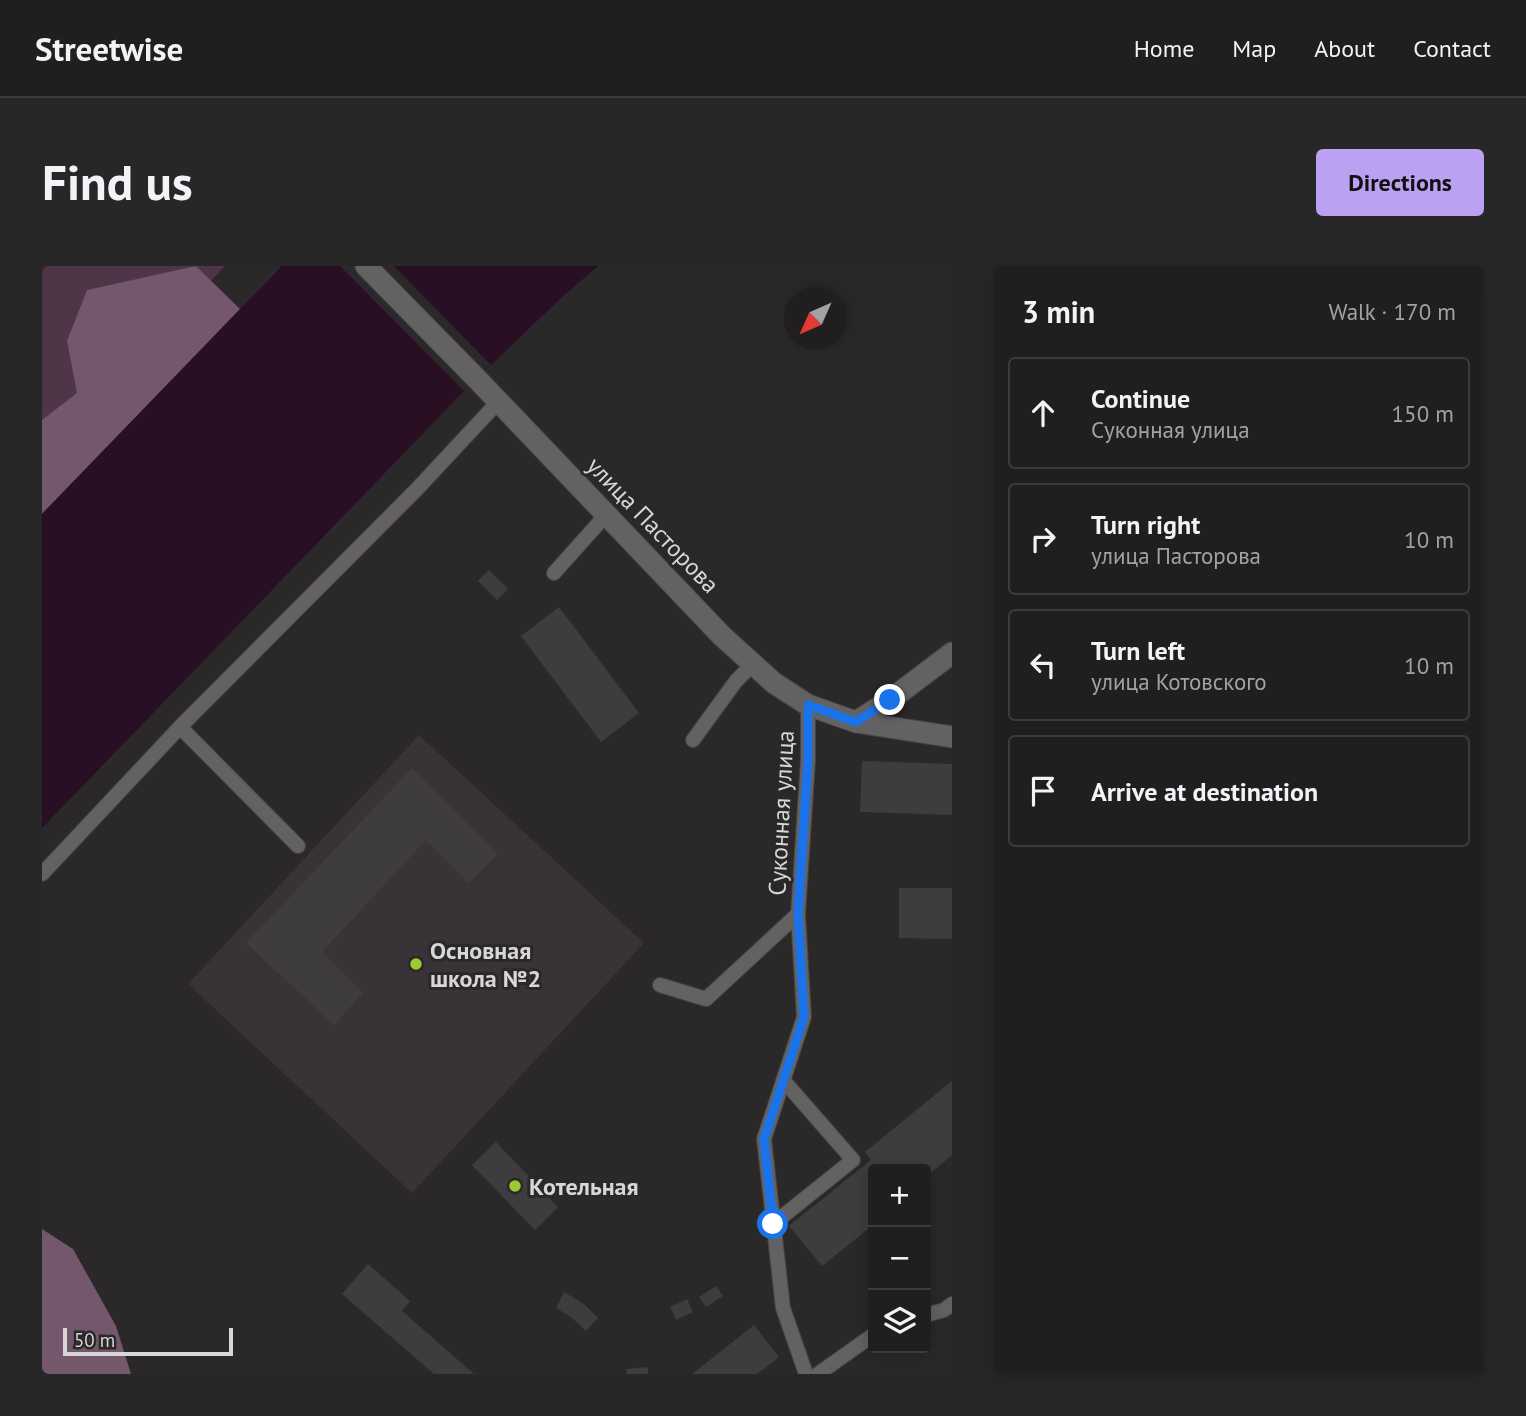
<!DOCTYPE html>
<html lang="en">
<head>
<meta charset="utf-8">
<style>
	body { margin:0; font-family:"PT Sans",sans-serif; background:#282728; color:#f1f3f6 }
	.controls { position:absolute; right:21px; bottom:21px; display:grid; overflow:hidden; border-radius:7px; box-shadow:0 4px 18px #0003 }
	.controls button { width:63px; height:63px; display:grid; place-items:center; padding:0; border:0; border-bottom:2px solid #3d3c3d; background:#201e1f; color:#f1f3f6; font:35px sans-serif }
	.compass { position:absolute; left:742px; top:21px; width:63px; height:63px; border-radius:50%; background:#201e1f; box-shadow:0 4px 18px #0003; rotate:225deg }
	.scale { position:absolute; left:21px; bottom:18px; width:170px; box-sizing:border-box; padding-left:7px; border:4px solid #d8d6d7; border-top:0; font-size:19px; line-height:24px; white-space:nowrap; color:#d8d6d7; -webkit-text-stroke:5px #2a2829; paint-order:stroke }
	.stop { position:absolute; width:21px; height:21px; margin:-16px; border:5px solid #1a73e8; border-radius:50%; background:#fff }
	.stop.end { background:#1a73e8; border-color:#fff; box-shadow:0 2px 7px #0008 }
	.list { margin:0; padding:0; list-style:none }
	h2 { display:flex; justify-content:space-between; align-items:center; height:91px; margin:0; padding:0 28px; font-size:30px }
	h2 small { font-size:23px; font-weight:400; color:#a2a2a4 }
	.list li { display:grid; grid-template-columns:46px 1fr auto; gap:21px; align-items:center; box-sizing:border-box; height:112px; margin:0 14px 14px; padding:0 14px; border:2px solid #3d3c3d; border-radius:7px }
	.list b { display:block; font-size:26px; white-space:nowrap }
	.list p { margin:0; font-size:23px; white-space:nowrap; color:#a2a2a4 }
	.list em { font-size:23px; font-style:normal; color:#a2a2a4 }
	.icon { flex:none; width:38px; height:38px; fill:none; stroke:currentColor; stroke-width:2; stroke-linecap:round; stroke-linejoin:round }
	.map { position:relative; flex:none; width:910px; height:1108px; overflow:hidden; border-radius:7px }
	header { display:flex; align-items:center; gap:42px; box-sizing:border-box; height:98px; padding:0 35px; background:#201e1f; border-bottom:2px solid #3d3c3d }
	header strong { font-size:33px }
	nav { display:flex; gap:38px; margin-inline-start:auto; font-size:24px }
	.intro { display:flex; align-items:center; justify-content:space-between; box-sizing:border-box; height:168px; padding:0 42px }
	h1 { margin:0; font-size:49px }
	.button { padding:18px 32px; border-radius:7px; background:#bca0f2; color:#111; font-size:24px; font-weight:700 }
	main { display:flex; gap:42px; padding:0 42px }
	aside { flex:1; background:#201e1f; border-radius:7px; box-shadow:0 4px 18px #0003 }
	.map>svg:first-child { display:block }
</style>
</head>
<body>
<header>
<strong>Streetwise</strong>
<nav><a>Home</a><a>Map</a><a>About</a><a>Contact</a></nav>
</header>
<div class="intro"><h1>Find us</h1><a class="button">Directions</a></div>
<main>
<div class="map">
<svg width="910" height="1108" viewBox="0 0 910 1108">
	<rect width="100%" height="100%" fill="#2a2829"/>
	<path fill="#393237" d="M 377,469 L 602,677 L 370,927 L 146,718 Z"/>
	<path fill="#4e3648" d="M 0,0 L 183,0 L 0,192 Z"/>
	<g fill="#74566d">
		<path d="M 154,0 L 198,43 L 0,248 L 0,154 L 35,127 L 25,75 L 45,24 Z"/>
		<path d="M 0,963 L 31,983 L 74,1060 L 89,1108 L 0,1108 Z"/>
	</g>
	<path fill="#280f23" d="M 240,0 L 556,0 L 521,30 L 422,125 L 0,562 L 0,248 Z"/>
	<path fill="#2a2829" d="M 298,0 L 352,0 L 449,99 L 422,125 Z"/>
	<g fill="#3e3c3e">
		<path d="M 447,304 L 466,323 L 455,334 L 436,315 Z"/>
		<path d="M 517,341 L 597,447 L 559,476 L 479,370 Z"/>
		<path d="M 820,495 L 910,498 L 910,549 L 818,546 Z"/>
		<path d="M 370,502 L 456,588 L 427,617 L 384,574 L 280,686 L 321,727 L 292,759 L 204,677 Z"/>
		<path d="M 857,622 L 910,622 L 910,673 L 857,672 Z"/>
		<path d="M 910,815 L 910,889 L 884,911 L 884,903 L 831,903 L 831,959 L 780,1000 L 747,960 L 829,894 L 823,886 Z"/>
		<path d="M 454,876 L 516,941 L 493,964 L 430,899 Z"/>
		<path d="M 326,998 L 368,1035 L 360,1045 L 432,1108 L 392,1108 L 300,1028 Z"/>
		<path d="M 674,1020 L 681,1030 L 664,1041 L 657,1031 Z"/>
		<path d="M 522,1026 L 542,1038 L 556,1052 L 544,1065 L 529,1051 L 514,1042 Z"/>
		<path d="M 645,1033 L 651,1046 L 634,1054 L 628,1041 Z"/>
		<path d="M 712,1059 L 737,1091 L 715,1108 L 650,1108 Z"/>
		<path d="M 606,1101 L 606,1108 L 585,1108 L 584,1103 Z"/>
	</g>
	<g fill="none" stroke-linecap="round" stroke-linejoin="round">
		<g stroke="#464345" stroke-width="16">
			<g id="service">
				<path d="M 512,307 L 563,250"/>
				<path d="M 138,461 L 256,580"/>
				<path d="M 651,474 L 694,415 L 711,398"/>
				<path d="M 0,608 L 138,461 L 375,223 L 457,135"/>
				<path d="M 618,719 L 664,733 L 756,648"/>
				<path d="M 731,958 L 811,894 L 742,815"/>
				<path d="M 884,1049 L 902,1044 L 910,1038"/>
				<path d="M 764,1108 L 741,1042 L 722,873 L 762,751 L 756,648 L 766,494 L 766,439"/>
				<path d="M 776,1108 L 831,1069"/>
			</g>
		</g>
		<g stroke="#464345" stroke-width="23">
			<path id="minor" d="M 814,456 L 910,471"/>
		</g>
		<g stroke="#464345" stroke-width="23">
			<path id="tertiary" d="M 324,0 L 435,113 L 680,370 L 732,417 L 766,439 L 814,456 L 848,434 L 910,387"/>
		</g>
		<use href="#service" stroke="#646163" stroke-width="14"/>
		<use href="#minor" stroke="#646163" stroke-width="21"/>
		<use href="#tertiary" stroke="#646163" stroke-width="21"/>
	</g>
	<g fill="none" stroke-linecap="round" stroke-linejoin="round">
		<path stroke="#1a73e8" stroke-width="9" d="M 731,958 L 722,873 L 762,751 L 756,648 L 766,494 L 766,439 L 814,456 L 848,434"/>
	</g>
	<g fill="#9cca32" stroke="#2a2829" stroke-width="2.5">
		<circle cx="374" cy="698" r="7"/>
		<circle cx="473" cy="920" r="7"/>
	</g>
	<g text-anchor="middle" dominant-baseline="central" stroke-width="6" stroke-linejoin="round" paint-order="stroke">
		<g font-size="24" fill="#d8d6d7" stroke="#2a2829">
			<text transform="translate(611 259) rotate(46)">улица Пасторова</text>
			<text transform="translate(739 547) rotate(-87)">Суконная улица</text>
		</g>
		<g font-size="24" font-weight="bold" fill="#d8d6d7" stroke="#2a2829" text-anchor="start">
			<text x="388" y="684">Основная<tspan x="388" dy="28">школа №2</tspan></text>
			<text x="487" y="920">Котельная</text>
		</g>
	</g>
</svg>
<div class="controls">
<button>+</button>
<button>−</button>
<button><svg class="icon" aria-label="layers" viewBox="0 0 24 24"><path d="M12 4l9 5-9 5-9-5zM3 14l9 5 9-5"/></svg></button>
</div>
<svg class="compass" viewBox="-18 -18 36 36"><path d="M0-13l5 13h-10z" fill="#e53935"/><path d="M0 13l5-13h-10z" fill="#a2a2a4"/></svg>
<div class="scale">50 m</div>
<div class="stop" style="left:731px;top:958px"></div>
<div class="stop end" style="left:848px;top:434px"></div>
</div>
<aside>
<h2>3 min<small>Walk · 170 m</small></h2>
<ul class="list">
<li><svg class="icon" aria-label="ahead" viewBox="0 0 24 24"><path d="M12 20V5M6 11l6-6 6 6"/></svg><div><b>Continue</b><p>Суконная улица</p></div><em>150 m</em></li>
<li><svg class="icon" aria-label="right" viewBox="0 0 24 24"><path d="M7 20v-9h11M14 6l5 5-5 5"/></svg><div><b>Turn right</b><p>улица Пасторова</p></div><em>10 m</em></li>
<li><svg class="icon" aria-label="left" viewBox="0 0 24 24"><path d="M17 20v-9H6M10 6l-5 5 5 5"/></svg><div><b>Turn left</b><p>улица Котовского</p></div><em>10 m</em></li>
<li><svg class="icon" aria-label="arrive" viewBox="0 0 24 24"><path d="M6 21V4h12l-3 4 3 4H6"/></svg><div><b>Arrive at destination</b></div></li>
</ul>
</aside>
</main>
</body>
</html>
